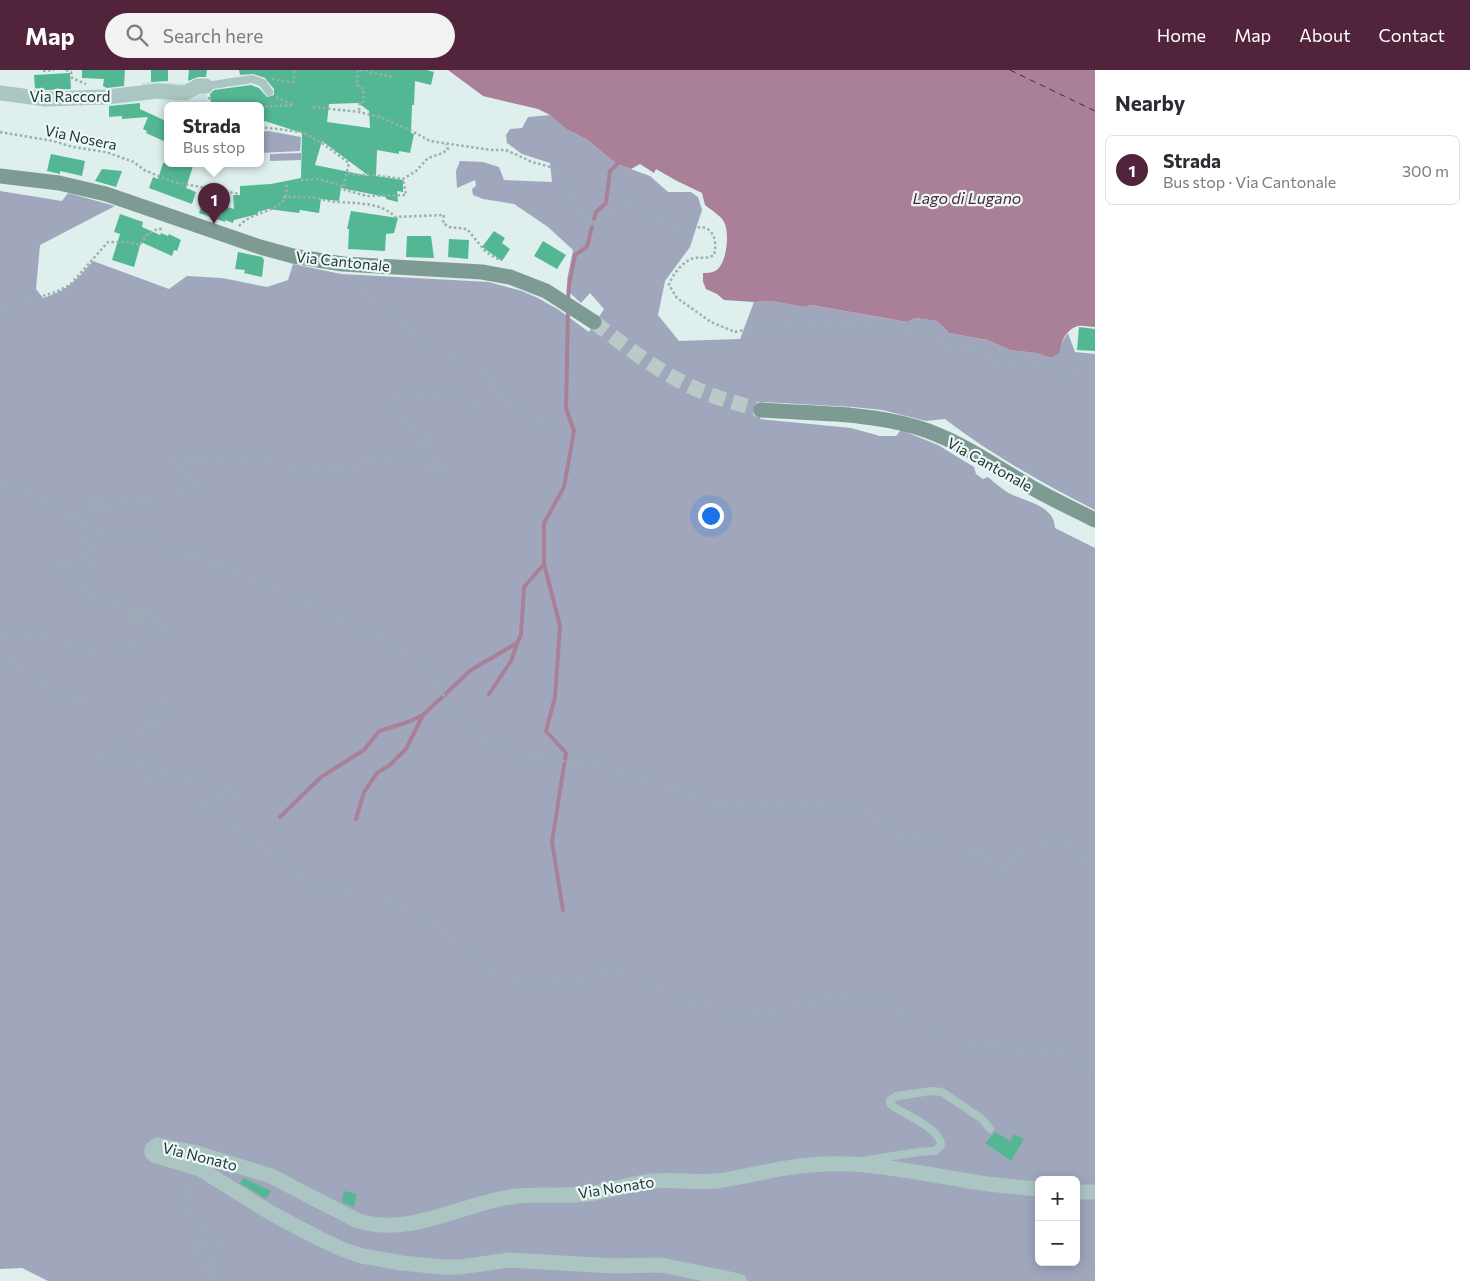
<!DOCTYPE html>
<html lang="en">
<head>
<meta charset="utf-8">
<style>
	body { margin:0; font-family:Commissioner,sans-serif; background:#f2f2f3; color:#2b2b33 }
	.controls { position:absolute; right:15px; bottom:15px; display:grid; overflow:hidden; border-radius:8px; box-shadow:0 2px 12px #0003 }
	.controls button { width:45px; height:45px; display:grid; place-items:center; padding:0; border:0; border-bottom:1px solid #e1e1e2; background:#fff; color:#2b2b33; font:25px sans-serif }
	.you { position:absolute; left:710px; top:445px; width:18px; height:18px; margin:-12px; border:4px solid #fff; border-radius:50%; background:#1a73e8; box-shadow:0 0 0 8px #1a73e833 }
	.badge { display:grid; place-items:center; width:32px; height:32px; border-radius:50%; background:#52243c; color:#fff; font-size:16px; font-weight:700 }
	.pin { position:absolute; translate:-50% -41px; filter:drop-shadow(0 1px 2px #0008) }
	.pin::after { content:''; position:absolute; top:26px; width:18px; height:15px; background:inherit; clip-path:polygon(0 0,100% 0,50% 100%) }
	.popup { position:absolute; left:164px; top:32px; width:100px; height:65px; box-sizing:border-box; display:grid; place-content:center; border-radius:8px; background:#fff; filter:drop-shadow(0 1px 4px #0005); font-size:16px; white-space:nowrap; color:#7c7c81 }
	.popup b { font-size:19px; color:#2b2b33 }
	.popup::after { content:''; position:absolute; left:50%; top:100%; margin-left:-10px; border:10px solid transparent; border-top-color:#fff }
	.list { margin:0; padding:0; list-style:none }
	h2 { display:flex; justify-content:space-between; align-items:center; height:65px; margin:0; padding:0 20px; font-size:21px }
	h2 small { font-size:16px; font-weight:400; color:#7c7c81 }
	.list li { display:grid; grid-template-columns:32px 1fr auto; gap:15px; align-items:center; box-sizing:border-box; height:70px; margin:0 10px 10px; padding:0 10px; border:1px solid #e1e1e2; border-radius:8px }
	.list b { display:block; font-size:19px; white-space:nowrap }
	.list p { margin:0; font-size:16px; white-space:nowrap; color:#7c7c81 }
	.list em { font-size:16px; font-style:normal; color:#7c7c81 }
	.icon { flex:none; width:28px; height:28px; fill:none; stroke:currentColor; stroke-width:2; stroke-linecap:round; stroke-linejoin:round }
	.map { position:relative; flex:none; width:1095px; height:1211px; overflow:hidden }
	header { display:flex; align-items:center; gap:30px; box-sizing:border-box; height:70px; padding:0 25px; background:#52243c; color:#fff }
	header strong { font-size:24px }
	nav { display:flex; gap:28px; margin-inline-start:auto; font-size:18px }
	.search { width:350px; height:45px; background:#f2f2f3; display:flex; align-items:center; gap:12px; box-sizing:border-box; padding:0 18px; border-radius:28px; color:#7c7c81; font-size:19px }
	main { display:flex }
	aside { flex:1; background:#fff }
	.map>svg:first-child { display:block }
</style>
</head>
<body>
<header>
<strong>Map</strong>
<div class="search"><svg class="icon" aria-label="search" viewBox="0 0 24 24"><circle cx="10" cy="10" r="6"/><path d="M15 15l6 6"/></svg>Search here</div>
<nav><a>Home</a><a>Map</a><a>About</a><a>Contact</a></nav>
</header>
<main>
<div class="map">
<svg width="1095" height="1211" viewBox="0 0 1095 1211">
	<rect width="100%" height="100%" fill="#deefee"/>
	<g fill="#a0a7bd" fill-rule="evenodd">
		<path d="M 550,45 L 566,59 L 586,69 L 617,94 L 650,106 L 668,122 L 691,122 L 698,127 L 702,140 L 690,177 L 665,211 L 658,245 L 679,271 L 740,269 L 754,232 L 772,231 L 803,237 L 811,235 L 907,252 L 916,248 L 937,251 L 949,263 L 987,270 L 1010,280 L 1036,283 L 1051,288 L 1068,263 L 1075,282 L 1095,284 L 1095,440 C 1042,413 992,385 945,349 L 926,351 L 882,340 L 853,337 L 763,332 L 760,349 L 851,358 L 880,366 L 896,366 L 901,360 L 938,375 L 974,397 L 976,404 L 983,409 L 988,407 C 994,412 1001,418 1007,422 C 1024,432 1054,434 1055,458 L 1095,478 L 1095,1211 L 48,1211 L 22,1198 L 0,1199 L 0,121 L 62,131 L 68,123 L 115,136 L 40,175 L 36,219 L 43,228 C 69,220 76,210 93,191 L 169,219 L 187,206 L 222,208 L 267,217 L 288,210 L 293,194 L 341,204 L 489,212 L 522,221 L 538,228 L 559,240 L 589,262 L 604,239 L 590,223 L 581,233 L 570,223 L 567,210 L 573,180 L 548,157 L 514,134 L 483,129 L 473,125 L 472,119 L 476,116 L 475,110 L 457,118 L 456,101 L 460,91 L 483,92 L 499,97 L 504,110 L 552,112 L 550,93 L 522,84 L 507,73 L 506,65 L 510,59 L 522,58 L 528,47 ZM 1039,1110 L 1076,1110 L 1076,1192 L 1039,1192 Z"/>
		<path d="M 269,61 L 301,67 L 300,81 L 260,83 L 260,62 Z"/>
		<path d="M 301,83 L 301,90 L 270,91 L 270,84 Z"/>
	</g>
	<path fill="#c7e5e4" d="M 143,12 L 205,14 L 208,35 L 169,34 L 140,22 L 139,18 Z"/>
	<path fill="#a98097" d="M 448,0 L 1095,0 L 1095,257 C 1090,257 1083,255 1078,256 C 1068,258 1059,273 1060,282 L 1051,288 L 1036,283 L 1010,280 L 987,270 L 949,263 L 937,251 L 916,248 L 907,252 L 811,235 L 803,237 L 772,231 L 754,232 L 724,230 L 717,224 L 706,219 L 703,212 L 703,203 C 707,203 714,203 718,199 C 727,190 729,165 725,154 C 722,146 711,140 705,135 L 702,123 L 677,111 L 656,99 L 654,103 L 640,94 L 631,99 L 617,94 L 586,69 L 566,59 L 550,45 L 538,39 L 483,26 Z"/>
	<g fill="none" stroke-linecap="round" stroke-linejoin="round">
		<g stroke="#a98097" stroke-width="4">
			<path d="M 594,149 L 596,142 L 606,133 L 610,101 L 617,94"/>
			<path d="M 568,231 L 569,215 L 575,185 L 587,177 L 592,157"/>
			<path d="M 489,624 L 511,591 L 517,574"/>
			<path d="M 280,747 L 321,707 L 364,680 L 379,661 L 408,652 L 423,645"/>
			<path d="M 356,749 L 364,722 L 377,703 L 390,695 L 406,679 L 423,645 L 471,600 L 517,573 L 521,565 L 524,517 L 544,494"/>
			<path d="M 563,840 L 552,772 L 566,683 L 546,661 L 555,627 L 560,556 L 544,494 L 544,453 L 564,417 L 574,361 L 566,338 L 568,240"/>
		</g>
		<path stroke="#52243c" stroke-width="1" stroke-dasharray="6 5" stroke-linecap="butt" d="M 1010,0 L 1095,41"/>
	</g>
	<g fill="#54b794" fill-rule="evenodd">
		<path d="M 82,0 L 125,0 L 124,16 L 107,18 L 103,16 L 104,9 L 82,8 Z"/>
		<path d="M 151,0 L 168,0 L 168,11 L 151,12 Z"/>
		<path d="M 189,0 L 207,0 L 206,7 L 198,7 L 188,11 Z"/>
		<path d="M 239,0 L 427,0 L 434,2 L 431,15 L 415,11 L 414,35 L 412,35 L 411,63 L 414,64 L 410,83 L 399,81 L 399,84 L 377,80 L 376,106 L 403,110 L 403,122 L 397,121 L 398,132 L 386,129 L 386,127 L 341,118 L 339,131 L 321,129 L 319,143 L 300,140 L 299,143 L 268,139 L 258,142 L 258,144 L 234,150 L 233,153 L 225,150 L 225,152 L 199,143 L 204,129 L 234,139 L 233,125 L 240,125 L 240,116 L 271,114 L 301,108 L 302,63 L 265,51 L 260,52 L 260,34 L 211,35 L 210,24 L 214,20 L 251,15 L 259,18 L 267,27 L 274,25 L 274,19 L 265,8 L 253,4 L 240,5 ZM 358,33 L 369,41 L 370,58 L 327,52 L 329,34 ZM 322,71 L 369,106 L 315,95 Z"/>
		<path d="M 70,3 L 71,19 L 46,20 L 35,18 L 34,5 Z"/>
		<path d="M 140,33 L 140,39 L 168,52 L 168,73 L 146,63 L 147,61 L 143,59 L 148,47 L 122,49 L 122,46 L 109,47 L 109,36 Z"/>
		<path d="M 51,84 L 85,91 L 82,106 L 60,101 L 60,104 L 47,101 Z"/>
		<path d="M 163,93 L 184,93 L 193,96 L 186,118 L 196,122 L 192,134 L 149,118 L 153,107 L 158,109 Z"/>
		<path d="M 102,99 L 122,101 L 116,117 L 95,111 Z"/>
		<path d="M 351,141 L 398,148 L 394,163 L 386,164 L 385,181 L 348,179 L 349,159 L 347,159 Z"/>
		<path d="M 120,144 L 143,152 L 142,157 L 160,165 L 161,163 L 168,166 L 169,164 L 181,170 L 177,181 L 174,180 L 172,186 L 141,172 L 134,197 L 112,190 L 120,164 L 114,162 Z"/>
		<path d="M 494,161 L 505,168 L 502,173 L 510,179 L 502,191 L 482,177 Z"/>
		<path d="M 407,166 L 431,166 L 434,188 L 406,187 Z"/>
		<path d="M 449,169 L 469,170 L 468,189 L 448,187 Z"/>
		<path d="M 543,171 L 566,185 L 557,199 L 534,186 Z"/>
		<path d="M 238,182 L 262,187 L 264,190 L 262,207 L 244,203 L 245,200 L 235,199 Z"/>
		<path d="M 1079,257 L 1095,259 L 1095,281 L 1077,280 Z"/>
		<path d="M 995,1062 L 1010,1071 L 1014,1064 L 1024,1069 L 1011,1091 L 985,1073 Z"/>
		<path d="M 243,1108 L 271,1121 L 266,1129 L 240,1113 Z"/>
		<path d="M 344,1121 L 357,1124 L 354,1137 L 342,1132 Z"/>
	</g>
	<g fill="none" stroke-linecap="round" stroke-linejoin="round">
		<path stroke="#bacac8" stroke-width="15" stroke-dasharray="15 8" stroke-linecap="butt" d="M 594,252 C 624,275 654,299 688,315 C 711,327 736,333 761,340"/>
		<g stroke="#96b2ad" stroke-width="2.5" stroke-dasharray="2.5 2.5" stroke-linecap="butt">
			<path d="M 66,0 L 71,2 L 72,8 L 86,14"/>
			<path d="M 358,0 L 357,15 L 364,19 L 363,32 L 360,32 L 359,42"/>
			<path d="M 360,0 L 393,7"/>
			<path d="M 43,1 L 54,0"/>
			<path d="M 272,9 L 293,12 L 295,0"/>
			<path d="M 209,27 L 210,35"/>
			<path d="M 276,27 L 293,35"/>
			<path d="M 260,37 L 293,35"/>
			<path d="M 313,37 L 359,42 L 380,47 L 412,61 L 430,71 L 491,80 L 506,80 L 532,92 L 554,98 L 561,107 L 584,148 C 597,162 612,136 628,135 C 647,135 660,153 677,158 C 688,161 703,152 711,162 C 716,168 716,178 714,185 C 708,189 701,187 694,188 C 683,191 672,205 669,215 L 677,228 L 711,252 L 735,262 L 781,253 L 840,251 L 883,258 L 920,261 L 934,266 L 944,275 L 955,275 L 980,280 L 987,283 L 990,289 L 1003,296 L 1037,295 L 1054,297 L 1071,303 L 1078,300 L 1085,285 L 1095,285"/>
			<path d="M 260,57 L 302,62 L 322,73 L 349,93 L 343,118"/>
			<path d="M 0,62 L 53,71 L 73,77 L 106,82 L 134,92 L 144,100 L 173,112 L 240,124"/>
			<path d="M 260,87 L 265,87"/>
			<path d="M 348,103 L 356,105 L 372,105 L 403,109 L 416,101 L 428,88 L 443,83 L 448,79 L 445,75"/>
			<path d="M 301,110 L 318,109 L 330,112 L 341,116 L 345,120 L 367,126 L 406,125 L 403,109"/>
			<path d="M 283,127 C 294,127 305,127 315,128 C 322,129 328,131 335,132 C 353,133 382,132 395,147 L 444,145 L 443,153 L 449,157 L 467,159 L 486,182 L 501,191"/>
			<path d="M 286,127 L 287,112"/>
			<path d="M 239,156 C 252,141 275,144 286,127"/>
			<path d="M 0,239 L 56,222 L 70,215 L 108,172 L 127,172 L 140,175 C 146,165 151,159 163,159"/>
			<path d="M 501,329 L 526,346 L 541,350 L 564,361"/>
			<path d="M 0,413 L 17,415 L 97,461 L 112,466 L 137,466 L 221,495 L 376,564 L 417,591 L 436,611 L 452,641 L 470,662 L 490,674 L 517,684 L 625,701 L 704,731 L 726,734 L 825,735 L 865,741 L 891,758 L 898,766 L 927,765 L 949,778 L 974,780 L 980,782 L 993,794 L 1007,797 L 1016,787 L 1030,777 L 1056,770 L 1065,773 L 1071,777 L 1081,790 L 1088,794 L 1095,801"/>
			<path d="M 69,443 L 82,441 L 111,442 L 87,431 L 91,426 L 135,431 L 202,421 L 202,419 L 171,392 L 170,388 L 176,387 L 231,392 L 244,387 L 289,397 L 308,395 L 319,400 L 339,401 L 353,398 L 365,389 L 388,388 L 443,400 L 444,396 L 443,395 L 421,385 L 422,383 L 430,377 L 420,372 L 429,365 L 403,354 L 392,326 C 407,316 413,324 426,325 C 437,326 447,326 458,328 C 462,329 465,331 469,332 C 479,333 491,330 501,329 L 502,323 L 500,319 L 489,317 L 490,309 L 479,299 L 435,279 L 367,227 L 362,207"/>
			<path d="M 0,568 L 57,569 L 93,580 L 142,572 L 169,556 C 162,552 135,552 126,550 L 131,547 L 147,544 L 147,540 L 128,539 L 103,527 L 81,524 L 78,521 L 90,516 C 85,513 80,513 74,511 C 66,507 60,501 54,494 L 58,493 C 69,499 80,498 92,494 L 78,481 L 80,479 L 97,482 L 96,478 C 81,470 75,460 68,444"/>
			<path d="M 0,585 C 14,593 29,602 42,611 C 51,617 57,625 67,629 C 99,640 144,632 178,632 L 179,635 L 146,650 L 158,655 L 131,667 L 122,679 L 95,685 L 98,689 L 145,696 L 165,696 L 166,701 L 144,709 L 142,713 C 157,716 170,711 184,711 C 199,711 230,715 240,724 L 236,728 L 199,730 L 316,817 L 354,825 L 382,827 L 401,835 L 411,842 L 425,845 L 487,899 L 528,914 L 573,911 L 610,901 L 624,903 L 647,912 L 666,923 L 697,934 L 746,944 L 785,938 L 808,936 L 833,924 L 844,925 L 892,937 L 910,947 L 936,965 L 960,973 L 994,972 L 1007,976 L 1020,983 L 1034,984 L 1055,979 L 1066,981 L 1084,1005 L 1095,1011"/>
			<path d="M 192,1112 L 195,1113 L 194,1115 L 186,1116 L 185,1119 L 191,1122 L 190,1124 L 184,1127 L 181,1135 L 198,1154 L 220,1168 L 223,1171 L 222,1174 C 210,1174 206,1169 193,1172 L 192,1179 L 206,1188 L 217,1191 L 218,1193 L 211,1196 L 202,1197 L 218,1211"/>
		</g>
		<g stroke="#abc6c2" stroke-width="8">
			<path d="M 206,16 L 252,9 L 263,13 L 269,22"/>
			<path d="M 867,1090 L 919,1082 L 935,1081 L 941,1075 C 941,1058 902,1044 890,1034 L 890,1030 L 897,1026 L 931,1021 L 942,1022 L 982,1049 L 990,1059"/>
		</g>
		<g stroke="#abc6c2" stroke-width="15">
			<path d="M 0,23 L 46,29 L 107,27 L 158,21 L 185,23 L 198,16 L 206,16"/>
			<path d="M 1076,1122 L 1095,1122"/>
			<path d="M 739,1211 L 661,1195 L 612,1196 L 510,1190 L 460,1197 L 442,1197 L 402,1193 L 362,1186 L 344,1180 L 320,1169 L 271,1143 L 200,1099 L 154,1085 L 152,1083 L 152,1079 L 157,1075 L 193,1082 L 271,1106 L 356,1150 C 406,1168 460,1135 510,1127 C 535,1123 561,1127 586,1124 C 608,1122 630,1113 653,1111 C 674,1109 695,1113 717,1111 C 738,1108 759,1103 780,1099 C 803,1095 828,1093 851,1094 C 893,1096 934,1106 975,1112 C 996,1116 1017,1117 1039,1119"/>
		</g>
		<g stroke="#7d9a93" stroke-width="15">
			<path d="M 0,106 L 59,113 L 106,124 L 260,177 L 293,186 L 343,194 L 482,202 L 510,207 L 546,221 L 594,252"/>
			<path d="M 761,340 C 813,344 866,342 916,357 C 956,369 989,392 1024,413 C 1047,427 1071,438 1095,450"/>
		</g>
	</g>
	<g text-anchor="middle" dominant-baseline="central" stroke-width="4.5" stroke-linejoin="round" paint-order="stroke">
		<g font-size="15" fill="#2a3532" stroke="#eaf8f7">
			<text x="70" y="26">Via Raccord</text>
			<text transform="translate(81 67) rotate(12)">Via Nosera</text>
			<text transform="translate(343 191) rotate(6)">Via Cantonale</text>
			<text transform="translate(990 394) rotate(29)">Via Cantonale</text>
			<text transform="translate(200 1086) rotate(14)">Via Nonato</text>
			<text transform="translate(616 1117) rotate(-9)">Via Nonato</text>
		</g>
		<g font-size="16" font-style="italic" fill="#52243c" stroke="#eaf8f7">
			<text x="967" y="127">Lago di Lugano</text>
		</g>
	</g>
</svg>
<div class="controls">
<button>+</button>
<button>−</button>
</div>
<div class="you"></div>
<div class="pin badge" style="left:214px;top:154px">1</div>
<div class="popup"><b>Strada</b>Bus stop</div>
</div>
<aside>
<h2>Nearby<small></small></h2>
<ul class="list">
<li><span class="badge">1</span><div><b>Strada</b><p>Bus stop · Via Cantonale</p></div><em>300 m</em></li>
</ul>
</aside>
</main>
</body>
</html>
